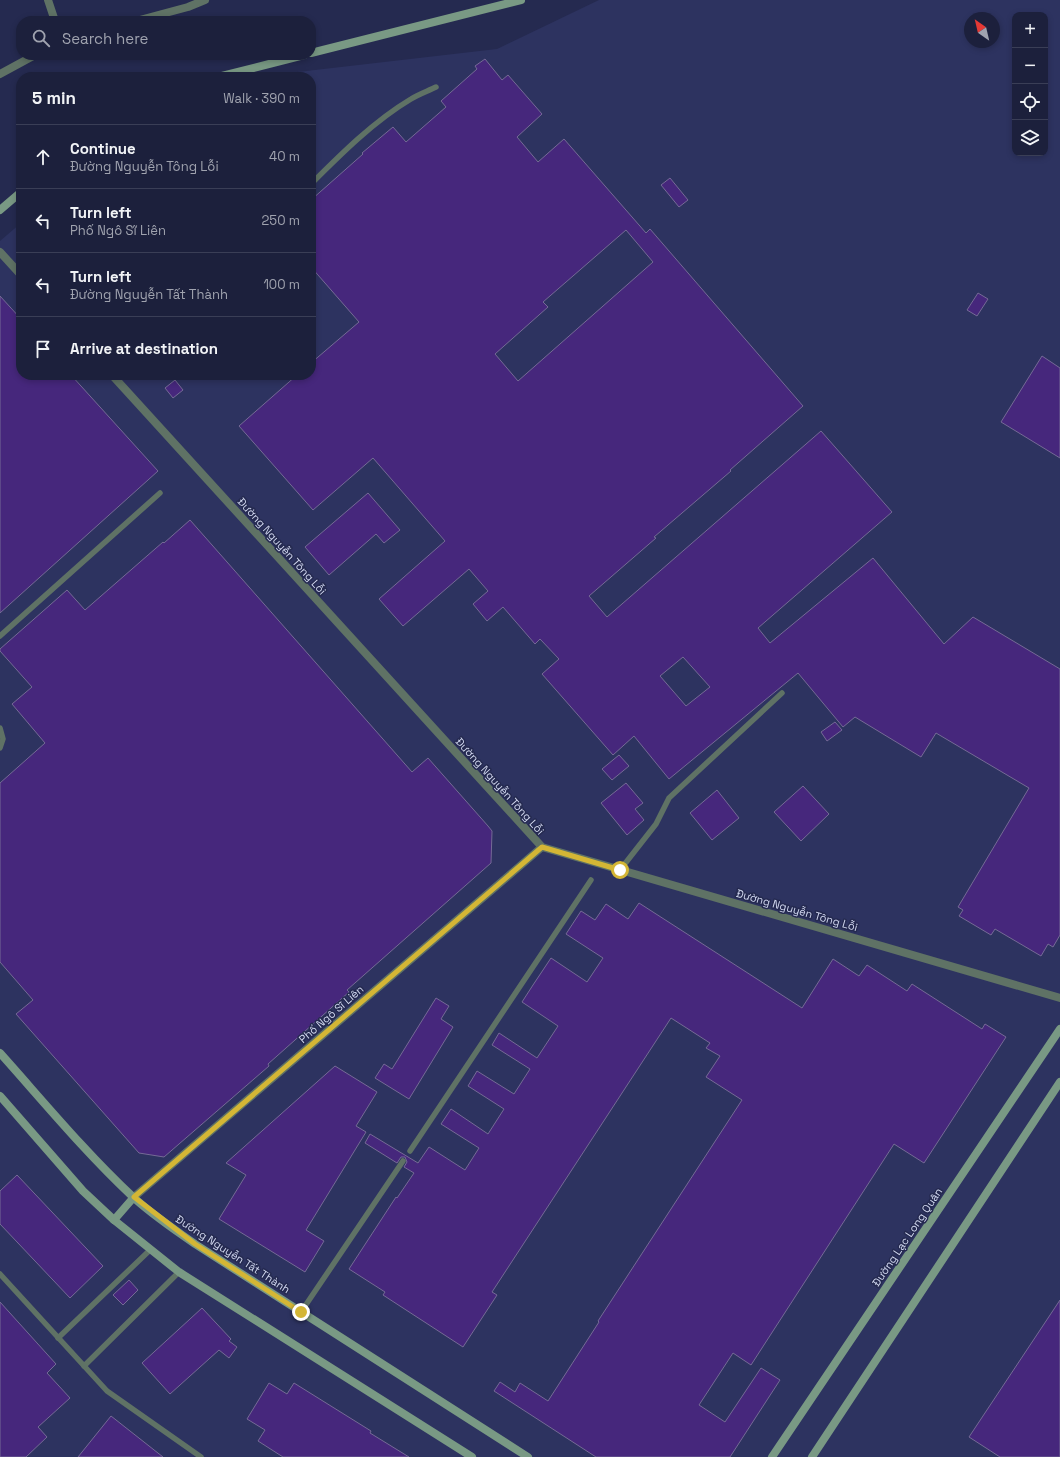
<!DOCTYPE html>
<html lang="en">
<head>
<meta charset="utf-8">
<style>
	body { margin:0; font-family:"Space Grotesk",sans-serif; background:#292d47; color:#f1f3f6 }
	.controls { position:absolute; right:12px; top:12px; display:grid; overflow:hidden; border-radius:8px; box-shadow:0 2px 6px #0003 }
	.controls button { width:36px; height:36px; display:grid; place-items:center; padding:0; border:0; border-bottom:1px solid #3a3e56; background:#1c203c; color:#f1f3f6; font:20px sans-serif }
	.compass { position:absolute; left:964px; top:12px; width:36px; height:36px; border-radius:50%; background:#1c203c; box-shadow:0 2px 6px #0003; rotate:326deg }
	.stop { position:absolute; width:12px; height:12px; margin:-9px; border:3px solid #d4b635; border-radius:50%; background:#fff }
	.stop.end { background:#d4b635; border-color:#fff; box-shadow:0 1px 4px #0008 }
	.list { margin:0; padding:0; list-style:none }
	h2 { display:flex; justify-content:space-between; align-items:center; height:52px; margin:0; padding:0 16px; font-size:17px }
	h2 small { font-size:13px; font-weight:400; color:#a0a3af }
	.list li { display:grid; grid-template-columns:26px 1fr auto; gap:12px; align-items:center; box-sizing:border-box; height:64px; padding:0 16px; border-top:1px solid #3a3e56 }
	.list b { display:block; font-size:15px; white-space:nowrap }
	.list p { margin:0; font-size:13px; white-space:nowrap; color:#a0a3af }
	.list em { font-size:13px; font-style:normal; color:#a0a3af }
	.icon { flex:none; width:22px; height:22px; fill:none; stroke:currentColor; stroke-width:2; stroke-linecap:round; stroke-linejoin:round }
	.map { position:relative; flex:none; width:1060px; height:1457px; overflow:hidden }
	.search { position:absolute; background:#1c203c; box-shadow:0 2px 6px #0003; left:16px; top:16px; width:300px; height:44px; display:flex; align-items:center; gap:10px; box-sizing:border-box; padding:0 14px; border-radius:16px; color:#a0a3af; font-size:15px }
	.panel { position:absolute; background:#1c203c; box-shadow:0 2px 6px #0003; left:16px; top:72px; width:300px; height:308px; border-radius:16px }
	.map>svg:first-child { display:block }
</style>
</head>
<body>
<div class="map">
<svg width="1060" height="1457" viewBox="0 0 1060 1457">
	<rect width="100%" height="100%" fill="#252a50"/>
	<path fill="#2d3360" fill-rule="evenodd" d="M 599,0 L 1060,0 L 1060,1457 L 0,1457 L 0,241 L 21,223 L 21,375 L 311,375 L 311,77 L 277,77 L 289,73 L 497,49 ZM 1015,15 L 1045,15 L 1045,153 L 1015,153 ZM 970,18 L 994,18 L 994,42 L 970,42 Z"/>
	<g fill="#46277c" stroke="#756a96" fill-rule="evenodd">
		<path d="M 485,59 L 502,80 L 508,75 L 542,114 L 517,137 L 538,162 L 564,139 L 646,233 L 650,229 L 803,406 L 730,470 L 731,471 L 654,537 L 656,538 L 589,596 L 607,617 L 821,431 L 892,512 L 758,628 L 770,643 L 873,558 L 944,644 L 973,617 L 1060,669 L 1060,935 L 1053,947 L 1048,944 L 1041,956 L 995,929 L 991,935 L 959,916 L 963,910 L 958,907 L 1029,788 L 936,733 L 921,757 L 855,717 L 843,727 L 798,673 L 669,779 L 634,736 L 613,755 L 542,674 L 559,659 L 540,639 L 535,644 L 503,607 L 487,621 L 473,604 L 488,591 L 469,569 L 403,626 L 379,599 L 445,541 L 373,458 L 313,510 L 239,426 L 297,375 L 311,375 L 311,363 L 359,322 L 311,267 L 311,200 L 363,154 L 362,153 L 393,127 L 406,142 L 446,107 L 441,101 L 477,69 L 475,66 ZM 626,230 L 653,262 L 518,381 L 495,354 L 548,307 L 543,302 ZM 683,657 L 710,687 L 686,706 L 660,676 Z"/>
		<path d="M 670,178 L 688,200 L 679,207 L 661,185 Z"/>
		<path d="M 978,293 L 988,299 L 977,316 L 967,310 Z"/>
		<path d="M 0,296 L 21,319 L 21,375 L 71,375 L 158,471 L 0,613 Z"/>
		<path d="M 1042,356 L 1060,368 L 1060,458 L 1001,422 Z"/>
		<path d="M 175,380 L 183,390 L 173,398 L 165,388 Z"/>
		<path d="M 368,493 L 400,530 L 384,543 L 376,534 L 329,575 L 305,547 Z"/>
		<path d="M 190,520 L 412,772 L 428,758 L 488,826 L 492,831 L 491,863 L 347,990 L 349,992 L 268,1064 L 269,1066 L 164,1157 L 139,1153 L 16,1014 L 33,1000 L 0,962 L 0,783 L 45,743 L 12,704 L 32,687 L 0,651 L 0,649 L 67,590 L 85,610 L 163,542 L 164,543 Z"/>
		<path d="M 835,722 L 842,730 L 827,741 L 821,732 Z"/>
		<path d="M 619,755 L 629,766 L 612,780 L 602,769 Z"/>
		<path d="M 626,783 L 643,803 L 635,809 L 644,820 L 627,835 L 601,803 Z"/>
		<path d="M 803,786 L 829,814 L 801,841 L 774,812 Z"/>
		<path d="M 717,790 L 739,818 L 712,840 L 690,813 Z"/>
		<path d="M 639,903 L 802,1008 L 833,959 L 859,976 L 867,965 L 907,991 L 912,984 L 982,1029 L 985,1024 L 1006,1037 L 924,1163 L 894,1144 L 751,1365 L 733,1353 L 699,1405 L 725,1422 L 761,1368 L 780,1380 L 730,1457 L 596,1457 L 494,1391 L 500,1382 L 515,1392 L 520,1383 L 548,1401 L 599,1322 L 598,1321 L 742,1100 L 706,1077 L 720,1056 L 706,1048 L 710,1043 L 671,1018 L 492,1292 L 497,1295 L 463,1347 L 383,1295 L 385,1292 L 349,1269 L 396,1197 L 397,1198 L 414,1173 L 404,1167 L 407,1162 L 405,1157 L 401,1157 L 397,1163 L 365,1143 L 370,1134 L 418,1163 L 429,1147 L 465,1170 L 479,1148 L 441,1124 L 451,1109 L 488,1134 L 504,1109 L 468,1086 L 477,1071 L 514,1094 L 530,1069 L 492,1045 L 499,1033 L 537,1058 L 558,1026 L 522,1002 L 533,985 L 551,958 L 587,982 L 603,958 L 566,934 L 581,911 L 595,920 L 606,904 L 628,919 Z"/>
		<path d="M 436,998 L 449,1006 L 441,1019 L 453,1027 L 409,1099 L 375,1078 L 384,1064 L 392,1069 Z"/>
		<path d="M 335,1066 L 377,1092 L 356,1126 L 366,1132 L 306,1230 L 324,1241 L 305,1272 L 219,1219 L 246,1175 L 226,1163 Z"/>
		<path d="M 17,1175 L 103,1266 L 70,1298 L 0,1224 L 0,1191 Z"/>
		<path d="M 129,1280 L 138,1290 L 123,1305 L 113,1295 Z"/>
		<path d="M 1060,1300 L 1060,1457 L 1000,1457 L 969,1437 Z"/>
		<path d="M 0,1302 L 56,1364 L 47,1373 L 70,1398 L 38,1427 L 47,1437 L 26,1457 L 0,1457 Z"/>
		<path d="M 202,1308 L 231,1339 L 229,1341 L 237,1347 L 229,1358 L 219,1350 L 170,1394 L 142,1363 Z"/>
		<path d="M 269,1383 L 287,1394 L 294,1383 L 371,1431 L 370,1433 L 409,1457 L 283,1457 L 258,1441 L 265,1430 L 247,1419 Z"/>
		<path d="M 111,1416 L 163,1457 L 78,1457 Z"/>
	</g>
	<g fill="none" stroke-linecap="round" stroke-linejoin="round">
		<g stroke="#5f7265" stroke-width="5.5">
			<path d="M 311,184 C 341,154 374,121 411,99 C 419,94 428,91 436,87"/>
			<path d="M 0,636 L 160,493"/>
			<path d="M 0,728 L 3,739 L 0,748"/>
			<path d="M 620,870 L 656,824 L 669,798 L 782,693"/>
			<path d="M 410,1151 L 591,880"/>
			<path d="M 0,1274 L 107,1391 L 201,1457"/>
			<path d="M 301,1312 L 403,1161"/>
			<path d="M 58,1338 L 150,1250"/>
			<path d="M 84,1366 L 179,1272"/>
		</g>
		<g stroke="#5f7265" stroke-width="8">
			<path d="M 48,0 L 55,21"/>
			<path d="M 136,21 L 188,7 L 205,0"/>
			<path d="M 0,74 L 35,55"/>
			<path d="M 0,252 L 21,275"/>
			<path d="M 112,375 L 542,847 L 1060,998"/>
			<path d="M 134,1197 L 542,847"/>
		</g>
		<g stroke="#799984" stroke-width="8">
			<path d="M 311,53 L 521,0"/>
			<path d="M 218,77 L 304,55"/>
			<path d="M 0,210 L 21,192"/>
			<path d="M 0,1053 C 43,1101 85,1152 132,1196 C 151,1214 174,1229 195,1244 L 528,1457"/>
			<path d="M 0,1096 L 83,1191 L 114,1220 L 179,1272 L 472,1457"/>
			<path d="M 114,1220 L 134,1197"/>
			<path d="M 772,1457 L 1060,1029"/>
			<path d="M 812,1457 L 1060,1082"/>
		</g>
	</g>
	<g fill="none" stroke-linecap="round" stroke-linejoin="round">
		<path stroke="#d4b635" stroke-width="5" d="M 301,1312 L 195,1244 L 134,1197 L 542,847 L 620,870"/>
	</g>
	<g text-anchor="middle" dominant-baseline="central" stroke-width="3" stroke-linejoin="round" paint-order="stroke">
		<g font-size="11" fill="#d2d8f0" stroke="#252a50">
			<text transform="translate(282 546) rotate(48)">Đường Nguyễn Tông Lỗi</text>
			<text transform="translate(500 786) rotate(48)">Đường Nguyễn Tông Lỗi</text>
			<text transform="translate(797 910) rotate(16)">Đường Nguyễn Tông Lỗi</text>
			<text transform="translate(331 1014) rotate(-41)">Phố Ngô Sĩ Liên</text>
			<text transform="translate(907 1237) rotate(-56)">Đường Lạc Long Quân</text>
			<text transform="translate(233 1254) rotate(33)">Đường Nguyễn Tất Thành</text>
		</g>
	</g>
</svg>
<div class="controls">
<button>+</button>
<button>−</button>
<button><svg class="icon" aria-label="locate" viewBox="0 0 24 24"><circle cx="12" cy="12" r="6"/><path d="M12 2v4M12 18v4M2 12h4M18 12h4"/></svg></button>
<button><svg class="icon" aria-label="layers" viewBox="0 0 24 24"><path d="M12 4l9 5-9 5-9-5zM3 14l9 5 9-5"/></svg></button>
</div>
<svg class="compass" viewBox="-18 -18 36 36"><path d="M0-13l5 13h-10z" fill="#e53935"/><path d="M0 13l5-13h-10z" fill="#a0a3af"/></svg>
<div class="stop" style="left:620px;top:870px"></div>
<div class="stop end" style="left:301px;top:1312px"></div>
<div class="search"><svg class="icon" aria-label="search" viewBox="0 0 24 24"><circle cx="10" cy="10" r="6"/><path d="M15 15l6 6"/></svg>Search here</div>
<section class="panel">
<h2>5 min<small>Walk · 390 m</small></h2>
<ul class="list">
<li><svg class="icon" aria-label="ahead" viewBox="0 0 24 24"><path d="M12 20V5M6 11l6-6 6 6"/></svg><div><b>Continue</b><p>Đường Nguyễn Tông Lỗi</p></div><em>40 m</em></li>
<li><svg class="icon" aria-label="left" viewBox="0 0 24 24"><path d="M17 20v-9H6M10 6l-5 5 5 5"/></svg><div><b>Turn left</b><p>Phố Ngô Sĩ Liên</p></div><em>250 m</em></li>
<li><svg class="icon" aria-label="left" viewBox="0 0 24 24"><path d="M17 20v-9H6M10 6l-5 5 5 5"/></svg><div><b>Turn left</b><p>Đường Nguyễn Tất Thành</p></div><em>100 m</em></li>
<li><svg class="icon" aria-label="arrive" viewBox="0 0 24 24"><path d="M6 21V4h12l-3 4 3 4H6"/></svg><div><b>Arrive at destination</b></div></li>
</ul>
</section>
</div>
</body>
</html>
